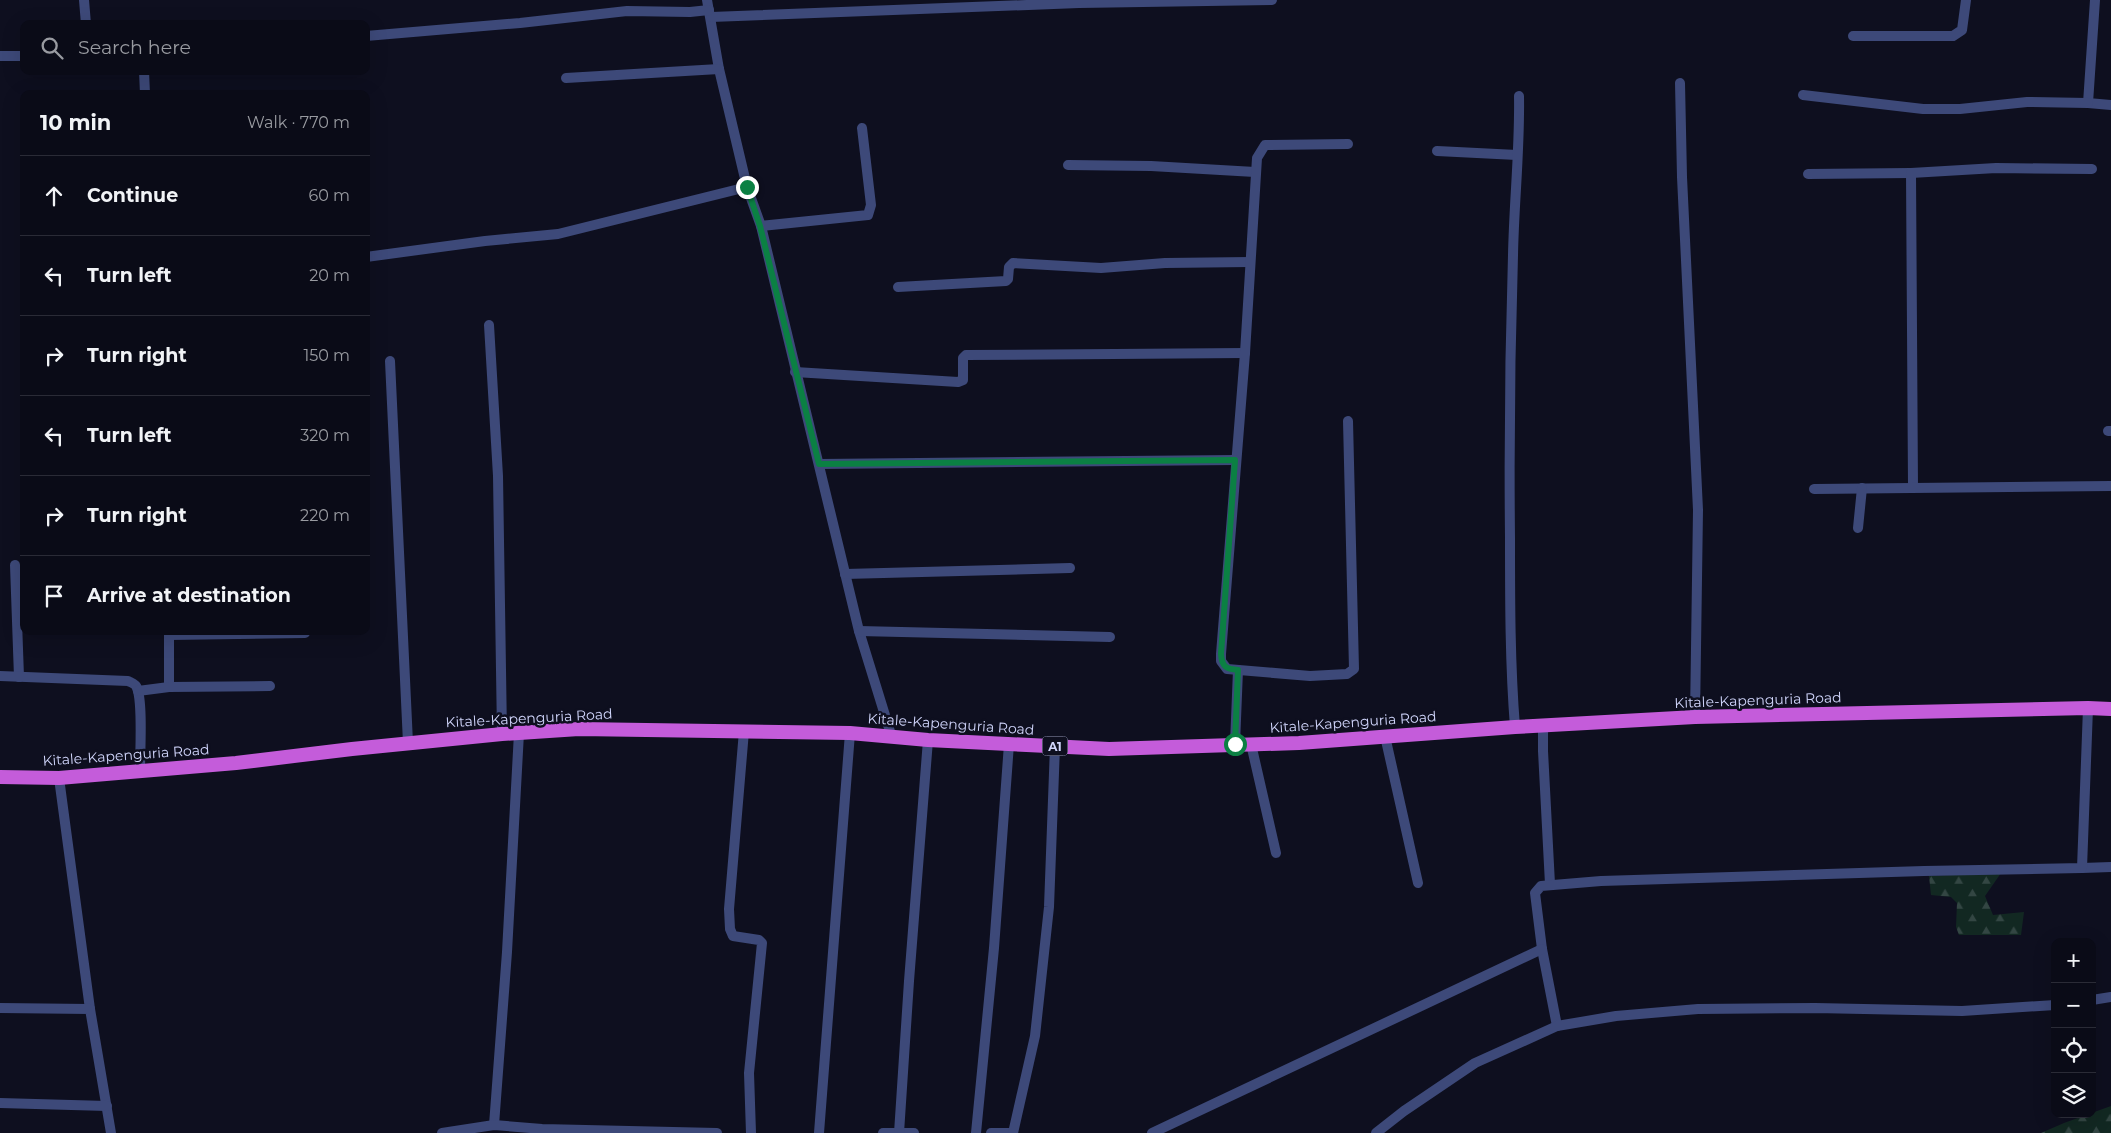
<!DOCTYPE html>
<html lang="en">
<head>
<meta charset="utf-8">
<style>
	body { margin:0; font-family:Montserrat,sans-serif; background:#181924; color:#f1f3f6 }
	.controls { position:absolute; right:15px; bottom:15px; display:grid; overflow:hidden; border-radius:10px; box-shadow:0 5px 20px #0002 }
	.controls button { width:45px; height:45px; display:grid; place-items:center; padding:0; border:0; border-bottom:1px solid #2a2b36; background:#0a0b17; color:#f1f3f6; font:25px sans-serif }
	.stop { position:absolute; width:15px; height:15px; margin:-11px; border:4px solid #0b8043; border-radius:50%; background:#fff }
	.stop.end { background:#0b8043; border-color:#fff; box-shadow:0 1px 5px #0008 }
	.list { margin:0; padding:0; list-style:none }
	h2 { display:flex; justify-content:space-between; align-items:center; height:65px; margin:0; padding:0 20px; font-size:21px }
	h2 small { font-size:16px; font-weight:400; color:#999ba1 }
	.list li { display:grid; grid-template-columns:32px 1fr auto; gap:15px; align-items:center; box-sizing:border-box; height:80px; padding:0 20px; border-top:1px solid #2a2b36 }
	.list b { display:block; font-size:19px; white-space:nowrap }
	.list em { font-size:16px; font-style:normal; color:#999ba1 }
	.icon { flex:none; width:28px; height:28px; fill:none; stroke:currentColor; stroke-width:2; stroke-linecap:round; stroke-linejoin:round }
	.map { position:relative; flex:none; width:2111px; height:1133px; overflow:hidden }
	.search { position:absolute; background:#0a0b17; box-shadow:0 5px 20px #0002; left:20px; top:20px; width:350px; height:55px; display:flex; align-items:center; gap:12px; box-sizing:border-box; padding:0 18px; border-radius:10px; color:#999ba1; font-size:19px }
	.panel { position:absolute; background:#0a0b17; box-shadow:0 5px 20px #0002; left:20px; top:90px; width:350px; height:545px; border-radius:10px }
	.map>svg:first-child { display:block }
</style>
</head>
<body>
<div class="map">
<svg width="2111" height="1133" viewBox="0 0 2111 1133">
	<defs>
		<pattern id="forest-firs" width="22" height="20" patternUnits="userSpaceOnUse" patternTransform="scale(1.25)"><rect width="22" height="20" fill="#122822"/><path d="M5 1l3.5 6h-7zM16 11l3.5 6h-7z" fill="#334643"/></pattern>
	</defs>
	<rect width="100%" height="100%" fill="#0e0f1f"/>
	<g fill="url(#forest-firs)">
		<path d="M 2001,873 L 1985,896 L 1993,915 L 2024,912 L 2021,935 L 1959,935 L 1956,927 L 1957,903 L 1951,897 L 1931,895 L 1929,876 Z"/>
		<path d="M 2111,1106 L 2111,1133 L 2041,1133 L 2064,1123 Z"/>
	</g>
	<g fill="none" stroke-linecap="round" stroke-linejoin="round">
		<g stroke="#3d4979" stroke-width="10">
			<path d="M 84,0 L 86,24"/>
			<path d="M 707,0 L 719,69 L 747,187 L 761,226 L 859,631 L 892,738"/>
			<path d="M 2095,0 L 2088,103 L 2111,105"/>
			<path d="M 711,17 L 1079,3 L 1272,0"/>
			<path d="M 366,36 L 520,23 L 627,11 L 690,12 L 709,10"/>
			<path d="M 1853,36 L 1953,36 L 1962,30 L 1966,0"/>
			<path d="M 0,56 L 24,56"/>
			<path d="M 144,71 L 145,94"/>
			<path d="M 566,78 L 719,69"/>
			<path d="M 1680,83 L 1682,177 L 1698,510 L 1695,717"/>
			<path d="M 1803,95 L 1923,109 L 1960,109 L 2027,102 L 2088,103"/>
			<path d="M 1437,151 L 1517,155"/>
			<path d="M 1068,165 L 1151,166 L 1255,172"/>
			<path d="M 1808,174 L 1911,173"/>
			<path d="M 761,226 L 868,215 L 871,205 L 862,128"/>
			<path d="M 366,257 L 485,241 L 558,234 L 747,187"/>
			<path d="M 898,287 L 1006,281 L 1008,279 L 1009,267 L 1013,263 L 1101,268 L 1165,263 L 1250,262"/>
			<path d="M 489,325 L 498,476 L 502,734"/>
			<path d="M 390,361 L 408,743"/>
			<path d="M 795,372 L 958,382 L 963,380 L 963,358 L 966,355 L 1245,353"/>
			<path d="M 1348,421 L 1354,669 L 1347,674 L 1310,676 L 1227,669 L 1221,661 L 1221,654 L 1245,353 L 1257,158 L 1265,145 L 1348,144"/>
			<path d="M 2108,431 L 2111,431"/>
			<path d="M 819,464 L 1235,460"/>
			<path d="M 1913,487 L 1911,173 L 1996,168 L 2092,169"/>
			<path d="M 1814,489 L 2111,486"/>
			<path d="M 1858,528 L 1862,488"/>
			<path d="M 15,565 L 19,677"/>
			<path d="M 845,574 L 1070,568"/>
			<path d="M 169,631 L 169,687"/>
			<path d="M 859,631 L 1110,637"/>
			<path d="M 169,635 L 305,633"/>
			<path d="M 0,676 L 128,681 C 132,683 136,684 137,688 C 143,702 140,753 140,770"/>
			<path d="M 138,691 L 169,687 L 270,686"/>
			<path d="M 1543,725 L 1543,751 L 1550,884"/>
			<path d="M 1515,727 C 1510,664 1510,601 1510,538 C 1509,444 1510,349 1513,255 C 1514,202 1520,149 1519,96"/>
			<path d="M 744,731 L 729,909 L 730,929 L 733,936 L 759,940 L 762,943 L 749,1073 L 751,1133"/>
			<path d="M 1385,736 L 1418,883"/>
			<path d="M 1235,744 L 1238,670"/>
			<path d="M 1251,744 L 1276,853"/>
			<path d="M 59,778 L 90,1009"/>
			<path d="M 2082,868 L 2111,867"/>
			<path d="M 2092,1000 L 2111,997"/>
			<path d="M 0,1008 L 90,1009 L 111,1133"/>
			<path d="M 1557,1026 L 1542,949 L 1535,893 L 1541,886 L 1601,881 L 1924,871 L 2082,868 L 2088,708"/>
			<path d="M 0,1103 L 107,1106"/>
			<path d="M 494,1125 L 507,952 L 519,733"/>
			<path d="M 442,1133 L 494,1125 L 542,1129 L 717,1133"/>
			<path d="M 819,1133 L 850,733"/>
			<path d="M 883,1133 L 914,1133"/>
			<path d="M 899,1133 L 909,981 L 928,740"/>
			<path d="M 976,1133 L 994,948 L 1009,744"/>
			<path d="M 991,1133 L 1013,1133"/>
			<path d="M 1013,1133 L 1035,1036 L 1049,907 L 1055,746"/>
			<path d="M 1152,1133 L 1542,949"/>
			<path d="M 1376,1133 L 1404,1111 L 1475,1063 L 1557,1026 L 1616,1016 L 1698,1009 L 1815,1008 L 1962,1011 L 2055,1005"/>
		</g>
		<path stroke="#c45cda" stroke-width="14" d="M 0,777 L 59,778 L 236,763 L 352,749 L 502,734 L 579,729 L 850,733 L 928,740 L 1109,749 L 1299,743 L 1515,727 L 1695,717 L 2088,708 L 2111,709"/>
	</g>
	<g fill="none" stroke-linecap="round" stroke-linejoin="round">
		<path stroke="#0b8043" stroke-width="6" d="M 747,187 L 760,226 L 819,464 L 1235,460 L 1221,654 C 1222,667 1226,669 1238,670 L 1235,744"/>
	</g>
	<g text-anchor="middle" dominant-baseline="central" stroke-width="5" stroke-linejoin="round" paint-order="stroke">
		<rect fill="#0e0f1f" stroke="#969ab9" stroke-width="1" x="1042.5" y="736.5" width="25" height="19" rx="4"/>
		<g font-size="12" font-weight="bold" fill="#d0d5fb">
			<text x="1055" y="746">A1</text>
		</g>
		<g font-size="14" fill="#d0d5fb" stroke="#0e0f1f">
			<text transform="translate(1758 700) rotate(-2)">Kitale-Kapenguria Road</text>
			<text transform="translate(529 718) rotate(-3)">Kitale-Kapenguria Road</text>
			<text transform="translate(1353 722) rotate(-4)">Kitale-Kapenguria Road</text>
			<text transform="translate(951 724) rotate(4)">Kitale-Kapenguria Road</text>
			<text transform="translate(126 755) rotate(-4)">Kitale-Kapenguria Road</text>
		</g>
	</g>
</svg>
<div class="controls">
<button>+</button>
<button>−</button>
<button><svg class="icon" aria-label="locate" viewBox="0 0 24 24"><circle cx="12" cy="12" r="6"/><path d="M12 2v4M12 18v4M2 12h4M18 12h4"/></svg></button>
<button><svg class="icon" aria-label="layers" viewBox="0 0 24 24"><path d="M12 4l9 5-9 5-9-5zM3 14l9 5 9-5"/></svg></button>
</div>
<div class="stop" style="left:1235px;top:744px"></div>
<div class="stop end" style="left:747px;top:187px"></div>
<div class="search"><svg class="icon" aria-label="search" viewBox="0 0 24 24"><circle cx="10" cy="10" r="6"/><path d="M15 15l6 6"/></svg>Search here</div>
<section class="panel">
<h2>10 min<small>Walk · 770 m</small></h2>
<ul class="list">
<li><svg class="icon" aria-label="ahead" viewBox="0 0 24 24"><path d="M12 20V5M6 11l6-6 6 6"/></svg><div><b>Continue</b></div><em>60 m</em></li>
<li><svg class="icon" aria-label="left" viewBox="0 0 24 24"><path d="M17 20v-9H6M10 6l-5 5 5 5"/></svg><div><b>Turn left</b></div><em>20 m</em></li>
<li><svg class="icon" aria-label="right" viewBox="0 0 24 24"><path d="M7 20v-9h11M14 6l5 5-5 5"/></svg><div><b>Turn right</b></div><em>150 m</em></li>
<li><svg class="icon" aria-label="left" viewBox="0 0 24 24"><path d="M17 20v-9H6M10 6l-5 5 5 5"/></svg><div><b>Turn left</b></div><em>320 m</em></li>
<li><svg class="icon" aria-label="right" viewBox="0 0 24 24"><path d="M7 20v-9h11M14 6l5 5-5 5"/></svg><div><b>Turn right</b></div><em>220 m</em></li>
<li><svg class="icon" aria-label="arrive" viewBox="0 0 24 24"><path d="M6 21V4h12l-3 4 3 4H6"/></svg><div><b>Arrive at destination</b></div></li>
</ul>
</section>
</div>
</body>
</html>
